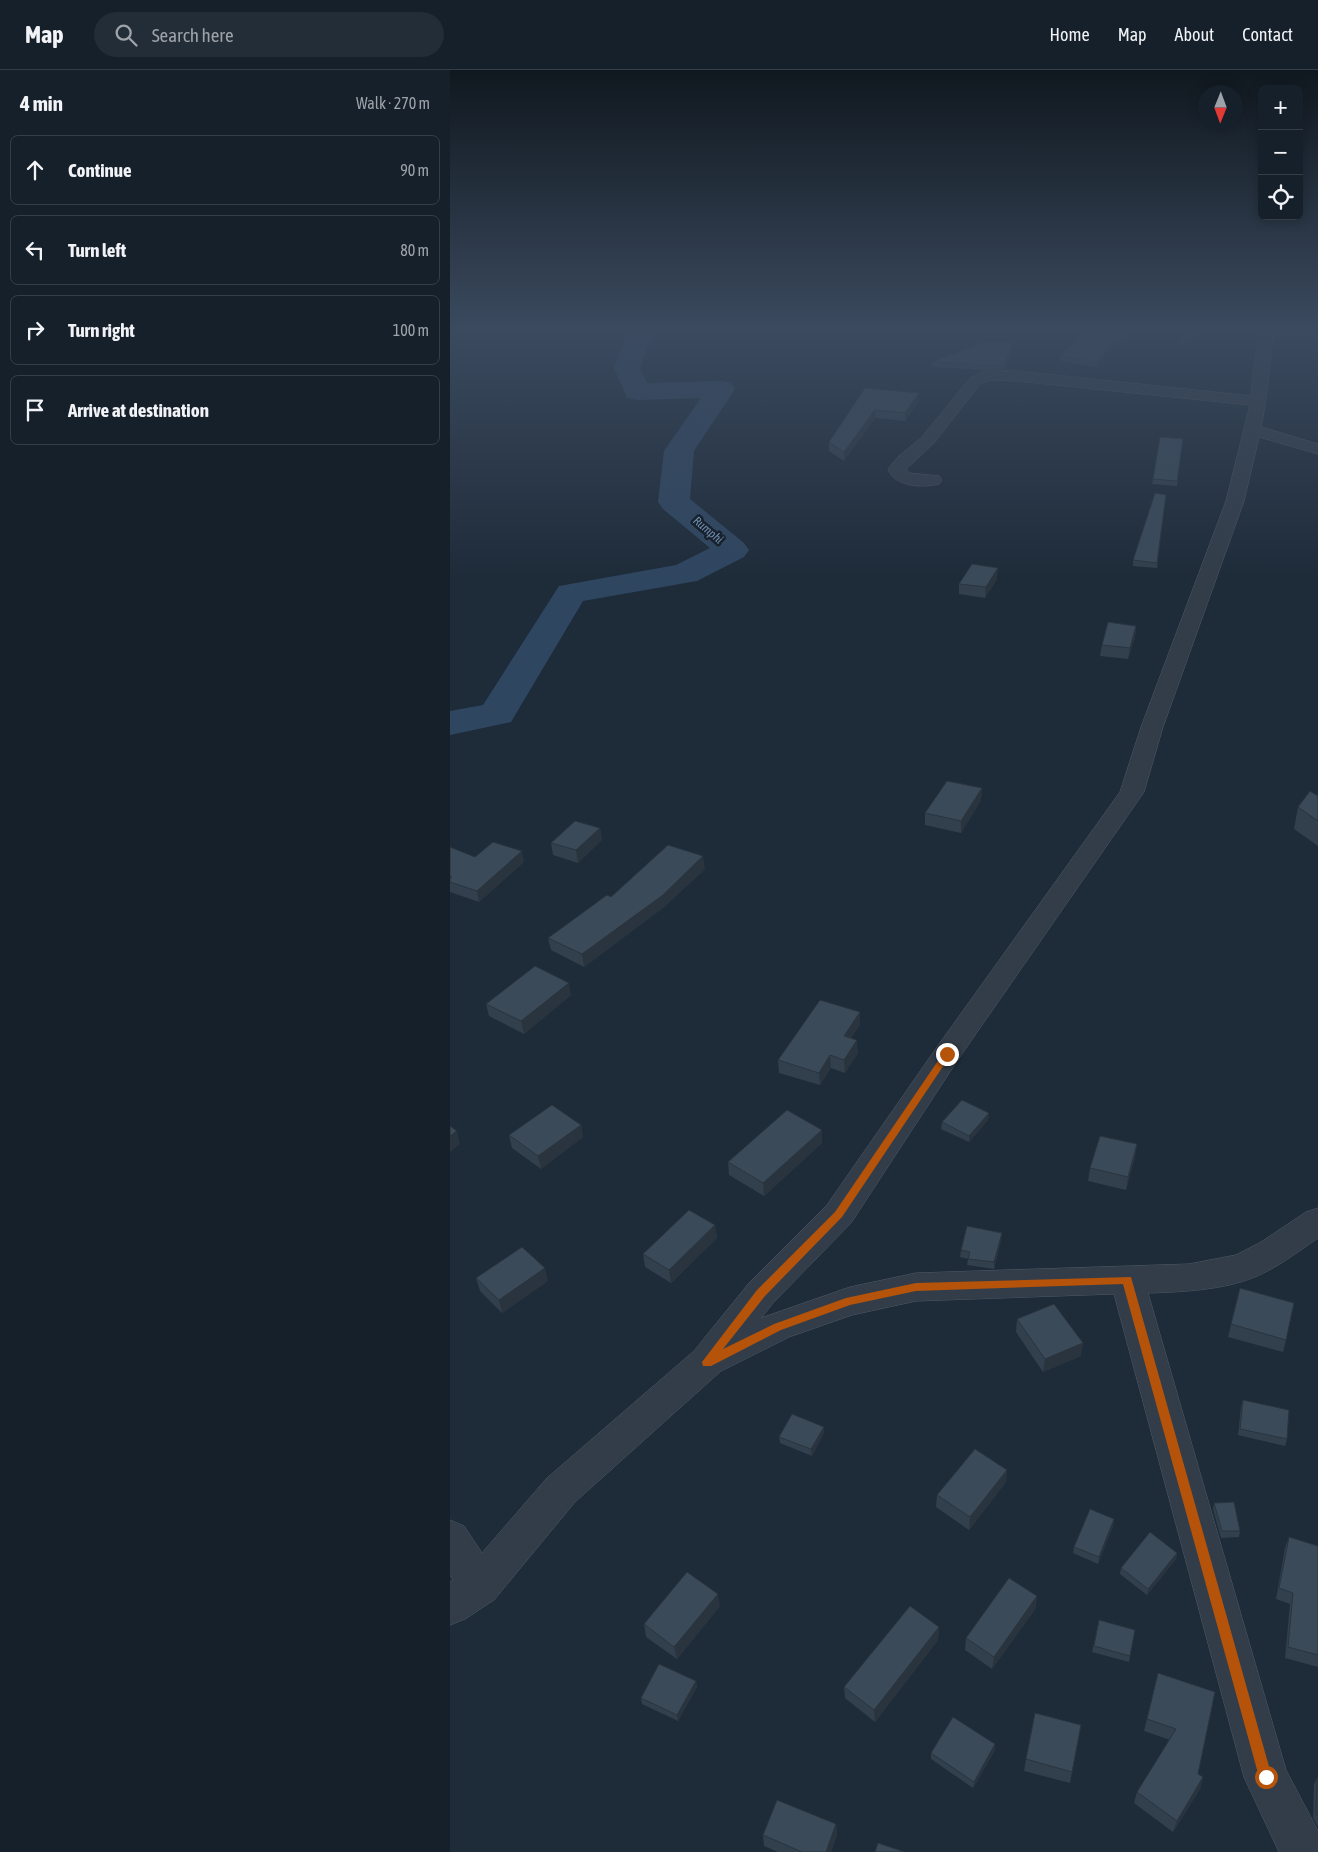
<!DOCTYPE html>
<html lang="en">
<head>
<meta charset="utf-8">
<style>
	body { margin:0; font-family:"Asap Condensed",sans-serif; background:#232d37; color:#f1f3f6 }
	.controls { position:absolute; right:15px; top:15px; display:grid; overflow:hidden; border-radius:8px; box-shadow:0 2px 12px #0003 }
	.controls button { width:45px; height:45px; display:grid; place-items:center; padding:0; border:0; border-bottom:1px solid #353e47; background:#16202b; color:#f1f3f6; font:25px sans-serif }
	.compass { position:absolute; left:748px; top:15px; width:45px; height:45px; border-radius:50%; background:#16202b; box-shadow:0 2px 12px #0003; rotate:181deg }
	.stop { position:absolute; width:15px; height:15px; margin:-11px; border:4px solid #b45309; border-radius:50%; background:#fff }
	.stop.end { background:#b45309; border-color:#fff; box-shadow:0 1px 5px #0008 }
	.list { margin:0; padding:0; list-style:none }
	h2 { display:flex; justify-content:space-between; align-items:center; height:65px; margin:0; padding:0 20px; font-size:21px }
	h2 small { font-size:16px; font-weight:400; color:#9ea3a9 }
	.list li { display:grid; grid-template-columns:32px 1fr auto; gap:15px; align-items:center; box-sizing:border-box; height:70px; margin:0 10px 10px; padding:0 10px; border:1px solid #353e47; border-radius:8px }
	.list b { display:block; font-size:19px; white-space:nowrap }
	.list em { font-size:16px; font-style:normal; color:#9ea3a9 }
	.icon { flex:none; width:28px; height:28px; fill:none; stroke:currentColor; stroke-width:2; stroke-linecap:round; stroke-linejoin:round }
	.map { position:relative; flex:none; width:868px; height:1782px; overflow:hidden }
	header { display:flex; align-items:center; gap:30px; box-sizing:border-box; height:70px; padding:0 25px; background:#16202b; border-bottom:1px solid #353e47 }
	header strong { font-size:24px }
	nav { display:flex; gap:28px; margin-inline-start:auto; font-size:18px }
	.search { width:350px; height:45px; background:#232d37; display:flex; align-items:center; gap:12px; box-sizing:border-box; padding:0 18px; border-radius:28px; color:#9ea3a9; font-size:19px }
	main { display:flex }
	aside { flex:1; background:#16202b }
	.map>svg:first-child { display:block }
</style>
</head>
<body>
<header>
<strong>Map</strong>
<div class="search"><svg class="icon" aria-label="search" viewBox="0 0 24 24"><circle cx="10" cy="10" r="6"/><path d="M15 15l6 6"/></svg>Search here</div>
<nav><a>Home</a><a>Map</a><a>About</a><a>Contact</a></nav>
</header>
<main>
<aside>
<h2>4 min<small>Walk · 270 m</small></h2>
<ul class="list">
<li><svg class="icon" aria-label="ahead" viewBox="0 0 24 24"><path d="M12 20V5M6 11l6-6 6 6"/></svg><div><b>Continue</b></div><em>90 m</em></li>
<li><svg class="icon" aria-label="left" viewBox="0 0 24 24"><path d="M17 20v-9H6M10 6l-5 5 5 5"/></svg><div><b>Turn left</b></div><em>80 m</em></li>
<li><svg class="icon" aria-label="right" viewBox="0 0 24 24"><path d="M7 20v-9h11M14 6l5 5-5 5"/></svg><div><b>Turn right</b></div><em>100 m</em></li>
<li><svg class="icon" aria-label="arrive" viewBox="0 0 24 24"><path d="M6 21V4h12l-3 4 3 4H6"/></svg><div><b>Arrive at destination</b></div></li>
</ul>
</aside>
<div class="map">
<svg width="868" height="1782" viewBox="0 0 868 1782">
	<rect width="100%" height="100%" fill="#1e2b39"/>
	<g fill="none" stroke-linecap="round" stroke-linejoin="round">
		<path fill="#2f4660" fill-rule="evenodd" d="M 186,258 L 214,258 L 199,273 L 190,298 L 197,313 L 271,311 L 281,313 L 285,319 L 244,381 L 240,429 L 294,473 L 299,480 L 294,487 L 247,511 L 133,531 L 61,652 L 0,665 L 0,641 L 33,635 L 109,516 L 226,495 L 260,478 L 213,439 L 208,432 L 214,381 L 251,328 L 187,330 L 177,328 L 164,298 L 175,270 Z"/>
		<g stroke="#4f5b67" stroke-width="1">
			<path id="minor" d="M 811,258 L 868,260 L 868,268 L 824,262 C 819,294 818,326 811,357 L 868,374 L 868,384 L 809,367 L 794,431 L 713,657 L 694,722 L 507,991 L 401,1153 L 323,1233 L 311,1248 L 400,1217 L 466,1203 L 739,1194 L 786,1185 L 811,1172 L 856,1142 L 868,1138 L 868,1168 C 848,1182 828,1197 805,1207 C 774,1220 731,1222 698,1223 L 836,1700 L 868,1761 L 868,1782 L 829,1782 L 794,1707 L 664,1224 L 466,1231 L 402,1245 L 339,1267 L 271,1301 L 125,1432 L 44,1530 L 15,1549 L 0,1555 L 0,1512 L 3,1510 L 0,1505 L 0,1450 L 14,1456 L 32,1483 L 97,1408 L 244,1281 L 299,1213 L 377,1135 L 487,977 L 670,722 L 691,657 L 776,431 L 800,335 L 567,311 L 540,310 L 530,314 L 484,373 L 456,399 L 459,403 L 489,406 L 492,410 L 489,414 C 473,418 444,417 438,399 L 448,387 L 472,367 L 520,308 L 537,300 L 567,301 L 801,326 L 803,303 Z"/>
		</g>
		<use href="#minor" fill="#323d49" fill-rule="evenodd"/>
	</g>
	<g fill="#32404d">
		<path d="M 640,258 L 683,258 L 666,280 L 666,272 L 647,297 L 610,291 L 610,286 Z"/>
		<path d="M 563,273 L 563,278 L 555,299 L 533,300 L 482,297 L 482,292 Z"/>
		<path d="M 415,318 L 469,331 L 455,351 L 425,348 L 394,391 L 379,381 L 379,372 Z"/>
		<path d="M 733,369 L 727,416 L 702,414 L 703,409 Z"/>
		<path d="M 716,425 L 707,498 L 683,496 L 683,490 Z"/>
		<path d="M 547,509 L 535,528 L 509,524 L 509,514 Z"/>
		<path d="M 686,556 L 685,567 L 678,589 L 650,586 L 652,575 Z"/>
		<path d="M 532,718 L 531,730 L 511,763 L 475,755 L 475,743 Z"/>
		<path d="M 868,726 L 868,776 L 844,759 L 848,737 Z"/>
		<path d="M 150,758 L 152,770 L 128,793 L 103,785 L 101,773 Z"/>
		<path d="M 0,777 L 25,787 L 74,792 L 29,832 L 0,822 Z"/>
		<path d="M 255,799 L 214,837 L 134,897 L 101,880 L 98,868 L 161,827 Z"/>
		<path d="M 121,925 L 74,964 L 39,946 L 36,934 Z"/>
		<path d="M 410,942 L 410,955 L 401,968 L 408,983 L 395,1003 L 381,998 L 370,1015 L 329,1003 L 328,990 Z"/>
		<path d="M 539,1043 L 538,1050 L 519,1072 L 491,1059 L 492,1052 Z"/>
		<path d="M 131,1055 L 133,1067 L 91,1099 L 62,1078 L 59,1065 Z"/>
		<path d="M 372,1060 L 372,1073 L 314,1126 L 279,1105 L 278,1092 Z"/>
		<path d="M 687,1074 L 685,1087 L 676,1120 L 638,1111 L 640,1098 Z"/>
		<path d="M 265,1155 L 267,1168 L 221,1213 L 195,1197 L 193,1184 Z"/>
		<path d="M 551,1170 L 544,1199 L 517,1195 L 518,1189 L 510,1187 L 511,1180 Z"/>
		<path d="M 26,1208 L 98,1211 L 52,1243 L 30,1221 Z"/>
		<path d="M 790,1218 L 836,1270 L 833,1282 L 778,1267 Z"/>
		<path d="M 567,1249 L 631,1286 L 593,1302 L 566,1262 Z"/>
		<path d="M 793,1330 L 837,1369 L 835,1376 L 788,1365 L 791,1337 Z"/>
		<path d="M 374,1363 L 362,1386 L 330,1373 L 329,1367 Z"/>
		<path d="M 557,1400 L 556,1412 L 519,1460 L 486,1437 L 487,1425 Z"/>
		<path d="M 764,1433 L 790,1461 L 789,1467 L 771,1468 L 763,1439 Z"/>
		<path d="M 664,1449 L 663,1456 L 648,1494 L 623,1483 L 624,1477 Z"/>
		<path d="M 839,1467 L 868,1476 L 868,1597 L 835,1588 L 840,1534 L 826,1529 L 835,1478 Z"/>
		<path d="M 727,1483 L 726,1489 L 697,1525 L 670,1504 L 671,1498 Z"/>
		<path d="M 270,1536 L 227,1589 L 196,1567 L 194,1554 Z"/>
		<path d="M 586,1538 L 542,1599 L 515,1580 L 516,1568 Z"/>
		<path d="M 649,1550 L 685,1560 L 679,1592 L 642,1582 Z"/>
		<path d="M 489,1557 L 488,1570 L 425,1652 L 395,1628 L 394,1617 Z"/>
		<path d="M 708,1603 L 748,1704 L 753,1707 L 750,1719 L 723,1762 L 684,1733 L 687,1722 L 720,1670 L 694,1661 Z"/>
		<path d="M 246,1611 L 247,1617 L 228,1651 L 192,1634 L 191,1628 Z"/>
		<path d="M 631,1655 L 620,1713 L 574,1701 L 576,1689 Z"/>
		<path d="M 545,1674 L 545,1680 L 523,1718 L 481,1689 L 481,1683 Z"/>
		<path d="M 867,1708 L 868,1708 L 868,1757 L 863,1748 L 864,1714 Z"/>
		<path d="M 386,1754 L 387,1765 L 381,1782 L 328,1782 L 314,1776 L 313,1765 Z"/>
	</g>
	<g fill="#29343e">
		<path d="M 680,258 L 683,258 L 666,280 L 667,275 Z"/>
		<path d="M 755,258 L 760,258 L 730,280 L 730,276 Z"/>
		<path d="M 667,268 L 666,272 L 647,297 L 647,292 Z"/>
		<path d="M 563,273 L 563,278 L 555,299 L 555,294 Z"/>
		<path d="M 469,323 L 469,331 L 455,351 L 455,343 Z"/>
		<path d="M 425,340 L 425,348 L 394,391 L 394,382 Z"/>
		<path d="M 548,498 L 547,509 L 535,528 L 536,517 Z"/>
		<path d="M 686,556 L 685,567 L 678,589 L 680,578 Z"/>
		<path d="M 532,718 L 531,730 L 511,763 L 511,751 Z"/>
		<path d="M 150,758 L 152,770 L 128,793 L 126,780 Z"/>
		<path d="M 72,781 L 74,792 L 29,832 L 27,821 Z"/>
		<path d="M 253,786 L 255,799 L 214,837 L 134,897 L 132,884 Z"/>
		<path d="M 119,913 L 121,925 L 74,964 L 71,951 Z"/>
		<path d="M 410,942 L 410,955 L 394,979 L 394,966 Z"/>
		<path d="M 407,970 L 408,983 L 395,1003 L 394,990 Z"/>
		<path d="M 380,985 L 381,998 L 370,1015 L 369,1003 Z"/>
		<path d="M 539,1043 L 538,1050 L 519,1072 L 519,1066 Z"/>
		<path d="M 131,1055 L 133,1067 L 91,1099 L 88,1086 Z"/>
		<path d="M 372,1060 L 372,1073 L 314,1126 L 313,1113 Z"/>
		<path d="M 7,1061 L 10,1074 L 0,1082 L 0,1066 Z"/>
		<path d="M 687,1074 L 685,1087 L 676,1120 L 678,1107 Z"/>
		<path d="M 265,1155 L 267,1168 L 221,1213 L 219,1200 Z"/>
		<path d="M 552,1163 L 551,1170 L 544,1199 L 544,1192 Z"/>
		<path d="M 95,1198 L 98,1211 L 52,1243 L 49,1230 Z"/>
		<path d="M 633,1273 L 631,1286 L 593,1302 L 595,1289 Z"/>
		<path d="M 374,1357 L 374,1363 L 362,1386 L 361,1379 Z"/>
		<path d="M 557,1400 L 556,1412 L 519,1460 L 520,1447 Z"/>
		<path d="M 664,1449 L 663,1456 L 648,1494 L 649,1487 Z"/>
		<path d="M 727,1483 L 726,1489 L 697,1525 L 698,1519 Z"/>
		<path d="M 268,1524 L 270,1536 L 227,1589 L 224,1577 Z"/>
		<path d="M 587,1526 L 586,1538 L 542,1599 L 544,1587 Z"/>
		<path d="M 489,1557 L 488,1570 L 425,1652 L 424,1640 Z"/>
		<path d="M 246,1611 L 247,1617 L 228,1651 L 227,1645 Z"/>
		<path d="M 545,1674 L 545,1680 L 523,1718 L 524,1712 Z"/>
		<path d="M 753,1707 L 750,1719 L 723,1762 L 727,1751 Z"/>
		<path d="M 386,1754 L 387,1765 L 381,1782 L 376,1782 Z"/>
	</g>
	<g fill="#3a4a59" stroke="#29343e">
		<path d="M 640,258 L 680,258 L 667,275 L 667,268 L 647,292 L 610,286 Z"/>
		<path d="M 740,258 L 755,258 L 730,276 L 729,275 Z"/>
		<path d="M 535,272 L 563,273 L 555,294 L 533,295 L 482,292 Z"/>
		<path d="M 415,318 L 469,323 L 455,343 L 425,340 L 394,382 L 379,372 Z"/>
		<path d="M 710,367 L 733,369 L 727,411 L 703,409 Z"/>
		<path d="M 705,423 L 716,425 L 707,493 L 683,490 Z"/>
		<path d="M 522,494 L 548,498 L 536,517 L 509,514 Z"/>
		<path d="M 658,552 L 686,556 L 680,578 L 652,575 Z"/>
		<path d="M 497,711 L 532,718 L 511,751 L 475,743 Z"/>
		<path d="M 860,721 L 868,726 L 868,751 L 848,737 Z"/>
		<path d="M 125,751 L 150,758 L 126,780 L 101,773 Z"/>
		<path d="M 43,772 L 72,781 L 27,821 L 0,812 L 0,809 L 2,807 L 0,806 L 0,777 L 25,787 Z"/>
		<path d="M 218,775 L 253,786 L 213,825 L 132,884 L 98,868 L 157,825 L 161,827 Z"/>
		<path d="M 85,896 L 119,913 L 71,951 L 36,934 Z"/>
		<path d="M 370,930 L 410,942 L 394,966 L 407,970 L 394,990 L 380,985 L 369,1003 L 328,990 Z"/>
		<path d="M 512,1030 L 539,1043 L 519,1066 L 492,1052 Z"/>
		<path d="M 102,1035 L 131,1055 L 88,1086 L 59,1065 Z"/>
		<path d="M 337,1040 L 372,1060 L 313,1113 L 278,1092 Z"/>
		<path d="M 0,1056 L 7,1061 L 0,1066 Z"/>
		<path d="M 650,1066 L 687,1074 L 678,1107 L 640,1098 Z"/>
		<path d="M 239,1140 L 265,1155 L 219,1200 L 193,1184 Z"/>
		<path d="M 517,1156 L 552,1163 L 544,1192 L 518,1189 L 520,1182 L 511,1180 Z"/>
		<path d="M 72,1177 L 95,1198 L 49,1230 L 26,1208 Z"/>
		<path d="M 790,1218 L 844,1233 L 836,1270 L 781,1254 Z"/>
		<path d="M 604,1234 L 633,1273 L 595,1289 L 567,1249 Z"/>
		<path d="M 793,1330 L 839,1340 L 837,1369 L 790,1359 Z"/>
		<path d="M 342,1344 L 374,1357 L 361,1379 L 329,1367 Z"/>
		<path d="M 525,1379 L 557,1400 L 520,1447 L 487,1425 Z"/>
		<path d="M 784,1432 L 790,1461 L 772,1461 L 764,1433 Z"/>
		<path d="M 640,1439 L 664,1449 L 649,1487 L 624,1477 Z"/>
		<path d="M 700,1462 L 727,1483 L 698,1519 L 671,1498 Z"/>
		<path d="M 839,1467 L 868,1476 L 868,1585 L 838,1577 L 843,1523 L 829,1518 Z"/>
		<path d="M 237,1502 L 268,1524 L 224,1577 L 194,1554 Z"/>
		<path d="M 559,1508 L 587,1526 L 544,1587 L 516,1568 Z"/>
		<path d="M 460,1536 L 489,1557 L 424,1640 L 394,1617 Z"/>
		<path d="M 649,1550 L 685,1560 L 680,1586 L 644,1576 Z"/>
		<path d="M 209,1594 L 246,1611 L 227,1645 L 191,1628 Z"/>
		<path d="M 708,1603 L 765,1622 L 748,1704 L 753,1707 L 727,1751 L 687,1722 L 726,1659 L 697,1649 Z"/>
		<path d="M 585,1643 L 631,1655 L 622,1702 L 576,1689 Z"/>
		<path d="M 503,1647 L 545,1674 L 524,1712 L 481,1683 Z"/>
		<path d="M 867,1708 L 868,1708 L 868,1746 L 866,1743 Z"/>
		<path d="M 327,1730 L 386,1754 L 376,1782 L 352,1782 L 313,1765 Z"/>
		<path d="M 428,1773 L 455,1782 L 425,1782 Z"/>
	</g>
	<linearGradient id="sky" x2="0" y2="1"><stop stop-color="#10181f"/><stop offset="0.51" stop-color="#3b4a5f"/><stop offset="1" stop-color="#3b4a5f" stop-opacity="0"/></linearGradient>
	<rect width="868" height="508" fill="url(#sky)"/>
	<path fill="#b45309" d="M 497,981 L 501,984 L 500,986 L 392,1147 L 315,1226 L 273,1279 L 324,1254 L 396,1228 L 466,1213 L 681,1207 L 822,1707 L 820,1711 L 816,1713 L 811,1711 L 809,1707 L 673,1214 L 466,1221 L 400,1235 L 331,1260 L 261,1296 L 253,1296 L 252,1292 L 307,1220 L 385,1142 L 494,982 Z"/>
	<g text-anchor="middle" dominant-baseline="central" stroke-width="5" stroke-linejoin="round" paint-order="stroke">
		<g font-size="12" font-style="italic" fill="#7290b2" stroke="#18222e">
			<text transform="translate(258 460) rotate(40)">Rumphi</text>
		</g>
	</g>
</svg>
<div class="controls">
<button>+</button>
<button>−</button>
<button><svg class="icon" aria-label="locate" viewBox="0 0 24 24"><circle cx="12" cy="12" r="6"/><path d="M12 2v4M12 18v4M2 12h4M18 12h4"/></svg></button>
</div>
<svg class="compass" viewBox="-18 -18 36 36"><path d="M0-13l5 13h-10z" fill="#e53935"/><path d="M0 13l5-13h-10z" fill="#9ea3a9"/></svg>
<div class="stop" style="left:816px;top:1707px"></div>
<div class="stop end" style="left:497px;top:984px"></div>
</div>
</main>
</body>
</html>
